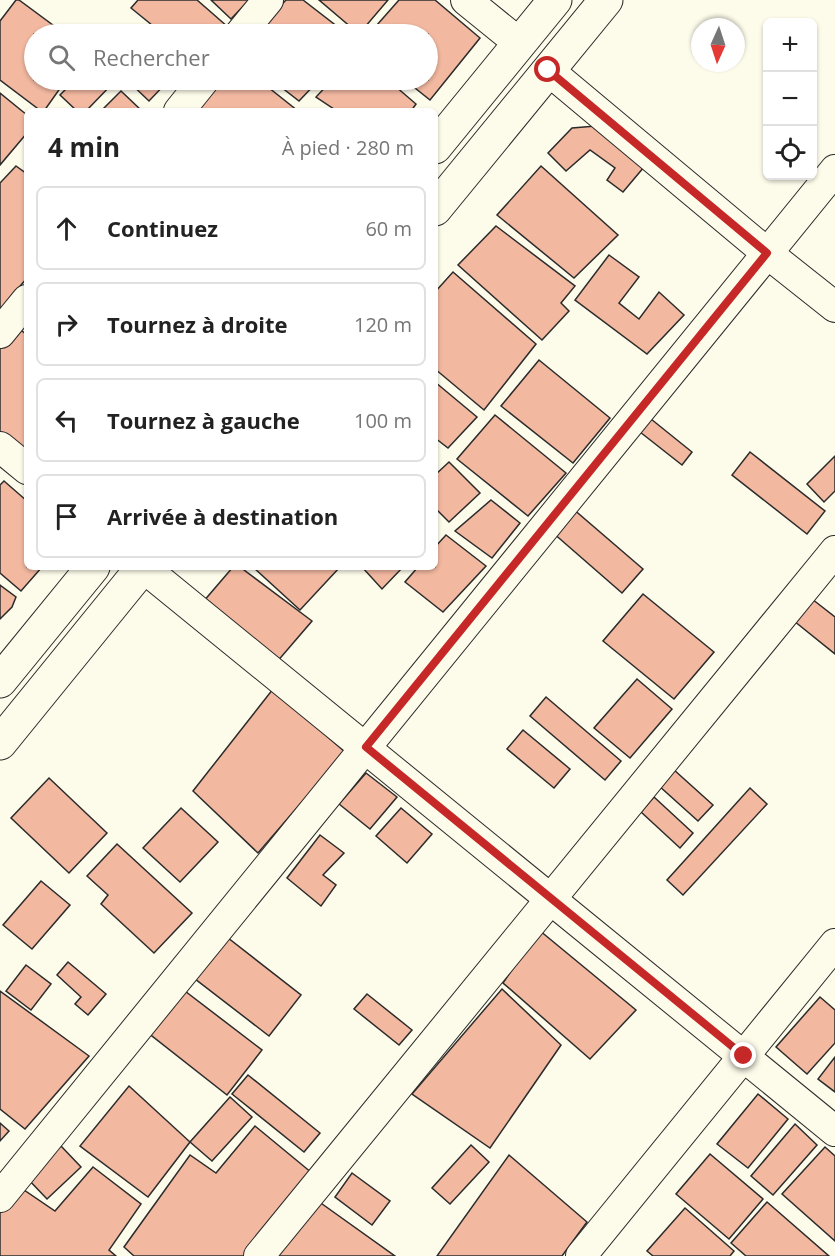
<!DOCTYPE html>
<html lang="fr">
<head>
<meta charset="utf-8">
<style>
	body { margin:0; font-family:"Open Sans",sans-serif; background:#f2f2f2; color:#222 }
	.controls { position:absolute; right:18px; top:18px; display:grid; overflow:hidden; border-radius:9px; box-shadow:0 2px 4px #0004 }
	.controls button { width:54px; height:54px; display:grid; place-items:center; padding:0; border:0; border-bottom:2px solid #e0e0e0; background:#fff; color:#222; font:30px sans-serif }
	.compass { position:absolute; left:691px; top:18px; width:54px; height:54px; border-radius:50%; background:#fff; box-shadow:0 2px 4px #0004; rotate:183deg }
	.stop { position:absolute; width:18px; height:18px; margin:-14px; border:4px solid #c62828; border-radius:50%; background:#fff }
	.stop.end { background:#c62828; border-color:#fff; box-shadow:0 2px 6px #0008 }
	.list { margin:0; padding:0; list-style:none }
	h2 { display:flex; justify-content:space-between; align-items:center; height:78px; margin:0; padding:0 24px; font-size:26px }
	h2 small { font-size:20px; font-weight:400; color:#767676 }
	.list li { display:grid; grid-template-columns:39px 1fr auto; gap:18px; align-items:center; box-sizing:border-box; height:84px; margin:0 12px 12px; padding:0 12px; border:2px solid #e0e0e0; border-radius:9px }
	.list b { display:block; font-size:22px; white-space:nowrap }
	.list em { font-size:20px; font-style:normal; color:#767676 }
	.icon { flex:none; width:33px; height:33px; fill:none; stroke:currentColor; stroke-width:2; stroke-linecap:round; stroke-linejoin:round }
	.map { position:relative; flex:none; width:835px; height:1256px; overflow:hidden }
	.search { position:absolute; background:#fff; box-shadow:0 2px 4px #0004; left:24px; top:24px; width:414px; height:66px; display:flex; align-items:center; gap:15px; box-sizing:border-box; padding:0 21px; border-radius:33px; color:#767676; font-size:22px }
	.panel { position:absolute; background:#fff; box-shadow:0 2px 4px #0004; left:24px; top:108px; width:414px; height:462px; border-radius:9px }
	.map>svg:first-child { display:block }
</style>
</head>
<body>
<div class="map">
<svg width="835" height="1256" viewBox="0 0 835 1256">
	<rect width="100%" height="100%" fill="#fdfbea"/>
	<g fill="#f2b8a0" stroke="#2b2b2b" stroke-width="1.5">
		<path d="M 16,0 L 19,0 L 65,34 L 34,34 L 34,80 L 66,80 L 44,111 L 41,111 L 0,80 L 0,21 Z"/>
		<path d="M 138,0 L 197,0 L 228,27 L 222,34 L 163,34 L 131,8 Z"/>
		<path d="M 211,0 L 249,0 L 231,19 Z"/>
		<path d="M 286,0 L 303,0 L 347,34 L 254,34 Z"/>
		<path d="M 319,0 L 388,0 L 359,34 Z"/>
		<path d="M 399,0 L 435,0 L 480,38 L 430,100 L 405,80 L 428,80 L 428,34 L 369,34 Z"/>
		<path d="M 75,80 L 116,80 L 86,111 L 77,111 L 60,95 Z"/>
		<path d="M 127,80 L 169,80 L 149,101 Z"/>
		<path d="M 223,80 L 259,80 L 298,111 L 195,111 Z"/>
		<path d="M 272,80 L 319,80 L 299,101 Z"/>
		<path d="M 332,80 L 388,80 L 416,104 L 411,111 L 337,111 L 316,97 Z"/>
		<path d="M 121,91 L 142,111 L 101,111 Z"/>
		<path d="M 0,93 L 27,115 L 27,133 L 0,165 Z"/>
		<path d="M 596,126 L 644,167 L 623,192 L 607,180 L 615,168 L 590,150 L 566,171 L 548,153 L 572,128 Z"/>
		<path d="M 16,166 L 27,174 L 27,278 L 0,310 L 0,183 Z"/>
		<path d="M 541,166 L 618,235 L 574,278 L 497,215 Z"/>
		<path d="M 496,226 L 575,286 L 561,303 L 569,311 L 542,340 L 458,265 Z"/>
		<path d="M 609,255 L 639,277 L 619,303 L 639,319 L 659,292 L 684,315 L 647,354 L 575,300 Z"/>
		<path d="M 453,272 L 536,344 L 484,410 L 435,369 L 435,292 Z"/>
		<path d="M 16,326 L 27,335 L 27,452 L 0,436 L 0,346 Z"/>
		<path d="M 539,360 L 610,418 L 573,463 L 501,406 Z"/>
		<path d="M 435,382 L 477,417 L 448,448 L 435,438 Z"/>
		<path d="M 495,415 L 566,473 L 528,516 L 457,459 Z"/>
		<path d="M 651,419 L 692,452 L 682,465 L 640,432 Z"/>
		<path d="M 750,452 L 825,511 L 807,534 L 732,475 Z"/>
		<path d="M 835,456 L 835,491 L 824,502 L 807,484 Z"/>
		<path d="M 449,462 L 480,493 L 449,522 L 435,508 L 435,475 Z"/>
		<path d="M 4,481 L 27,501 L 27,567 L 42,567 L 21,591 L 0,573 L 0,485 Z"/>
		<path d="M 491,500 L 520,523 L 492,558 L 455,531 Z"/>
		<path d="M 572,508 L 643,569 L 622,593 L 552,532 Z"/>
		<path d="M 446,535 L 486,566 L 443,612 L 405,582 L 418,567 L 435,567 L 435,547 Z"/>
		<path d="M 233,567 L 240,567 L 312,621 L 276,663 L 203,602 Z"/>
		<path d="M 253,567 L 340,567 L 300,610 Z"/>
		<path d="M 362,567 L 403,567 L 382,589 Z"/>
		<path d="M 0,585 L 16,597 L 12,607 L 0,619 Z"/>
		<path d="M 643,594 L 714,652 L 674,699 L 603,641 Z"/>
		<path d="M 812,599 L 835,617 L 835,654 L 794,621 Z"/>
		<path d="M 637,679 L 672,709 L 630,758 L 594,728 Z"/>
		<path d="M 273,689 L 345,752 L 258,853 L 193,791 Z"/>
		<path d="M 546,697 L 621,761 L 605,780 L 530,716 Z"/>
		<path d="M 523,730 L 570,769 L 554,788 L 507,749 Z"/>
		<path d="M 673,769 L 713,805 L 698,821 L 658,785 Z"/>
		<path d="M 366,773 L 397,797 L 370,829 L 339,804 Z"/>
		<path d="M 49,778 L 107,833 L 69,873 L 11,818 Z"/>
		<path d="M 750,788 L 767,804 L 683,895 L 667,880 Z"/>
		<path d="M 654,797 L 693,833 L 680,848 L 641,812 Z"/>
		<path d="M 181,808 L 218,842 L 180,882 L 143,848 Z"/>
		<path d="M 401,808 L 432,834 L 407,863 L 376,836 Z"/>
		<path d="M 320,835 L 344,853 L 323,875 L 336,885 L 321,906 L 287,878 Z"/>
		<path d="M 117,844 L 192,913 L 154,953 L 101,904 L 108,895 L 87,876 Z"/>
		<path d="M 41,881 L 70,905 L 32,949 L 3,925 Z"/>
		<path d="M 539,930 L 636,1010 L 590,1059 L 503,983 Z"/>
		<path d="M 223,934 L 301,995 L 269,1036 L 190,975 Z"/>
		<path d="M 68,962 L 106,994 L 88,1015 L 75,1004 L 81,997 L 57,975 Z"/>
		<path d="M 26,965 L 51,984 L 31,1010 L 6,991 Z"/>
		<path d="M 181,988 L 262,1050 L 227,1095 L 147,1032 Z"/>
		<path d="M 502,989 L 561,1045 L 490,1148 L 412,1094 Z"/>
		<path d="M 0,991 L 89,1056 L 25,1129 L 0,1109 Z"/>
		<path d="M 367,994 L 412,1030 L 399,1045 L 354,1009 Z"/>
		<path d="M 820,997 L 835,1010 L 835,1043 L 807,1074 L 776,1047 Z"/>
		<path d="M 835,1057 L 835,1092 L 818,1079 Z"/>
		<path d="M 248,1075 L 320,1133 L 304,1152 L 232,1094 Z"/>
		<path d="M 129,1086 L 190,1142 L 148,1197 L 80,1146 Z"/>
		<path d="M 758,1094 L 788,1119 L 748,1168 L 717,1144 Z"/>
		<path d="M 230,1097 L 252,1117 L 212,1161 L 190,1142 Z"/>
		<path d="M 0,1123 L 9,1131 L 0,1141 Z"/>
		<path d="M 795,1124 L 817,1145 L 773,1195 L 751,1176 Z"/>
		<path d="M 255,1126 L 312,1173 L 244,1256 L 134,1256 L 124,1247 L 190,1155 L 216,1173 Z"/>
		<path d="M 471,1145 L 489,1162 L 450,1204 L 432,1188 Z"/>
		<path d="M 61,1146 L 81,1167 L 47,1199 L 27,1178 Z"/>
		<path d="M 825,1147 L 835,1156 L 835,1241 L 782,1194 Z"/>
		<path d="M 710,1154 L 763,1199 L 729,1239 L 676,1194 Z"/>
		<path d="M 509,1155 L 587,1222 L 562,1256 L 437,1256 Z"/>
		<path d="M 93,1167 L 141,1204 L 109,1250 L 116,1256 L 0,1256 L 0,1212 L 21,1188 L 55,1211 Z"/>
		<path d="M 352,1173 L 390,1201 L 372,1225 L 335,1197 Z"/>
		<path d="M 318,1201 L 395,1256 L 277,1256 Z"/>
		<path d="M 767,1202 L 829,1256 L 746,1256 L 731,1243 Z"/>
		<path d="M 685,1208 L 734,1251 L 730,1256 L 653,1256 L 647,1251 Z"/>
	</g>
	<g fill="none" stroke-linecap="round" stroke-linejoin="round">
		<g stroke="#2b2b2b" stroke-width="32">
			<g id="street">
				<path d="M 466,0 L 519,43"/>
				<path d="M 240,34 L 268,0"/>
				<path d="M 548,70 L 767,253 L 835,307"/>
				<path d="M 179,111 L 204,80"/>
				<path d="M 0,333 L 27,300"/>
				<path d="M 0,447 L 27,469"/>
				<path d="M 143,567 L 835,1131"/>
				<path d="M 0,1197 L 835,170"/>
				<path d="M 259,1256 L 835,551"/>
				<path d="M 581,1256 L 835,944"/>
			</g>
		</g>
		<g stroke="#2b2b2b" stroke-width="35">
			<g id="secondary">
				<path d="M 435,147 L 555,0"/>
				<path d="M 435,209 L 606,0"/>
				<path d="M 0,681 L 93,567"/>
				<path d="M 0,743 L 143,567"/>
			</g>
		</g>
		<use href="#street" stroke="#fdfbea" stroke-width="30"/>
		<use href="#secondary" stroke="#fdfbea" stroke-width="33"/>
	</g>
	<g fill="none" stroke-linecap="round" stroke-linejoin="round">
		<path stroke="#c62828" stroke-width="8" d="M 548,70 L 767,253 L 366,747 L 744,1056"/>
	</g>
</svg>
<div class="controls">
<button>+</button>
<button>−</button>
<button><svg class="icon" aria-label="locate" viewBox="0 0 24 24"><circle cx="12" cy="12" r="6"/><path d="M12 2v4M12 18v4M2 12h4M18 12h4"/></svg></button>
</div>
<svg class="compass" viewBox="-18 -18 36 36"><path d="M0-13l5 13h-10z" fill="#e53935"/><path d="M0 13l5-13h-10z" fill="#767676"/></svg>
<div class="stop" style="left:548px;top:70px"></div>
<div class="stop end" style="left:744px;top:1056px"></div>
<div class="search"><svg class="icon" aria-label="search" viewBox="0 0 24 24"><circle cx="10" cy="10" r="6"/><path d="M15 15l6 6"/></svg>Rechercher</div>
<section class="panel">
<h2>4 min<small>À pied · 280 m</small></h2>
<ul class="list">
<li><svg class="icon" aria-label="ahead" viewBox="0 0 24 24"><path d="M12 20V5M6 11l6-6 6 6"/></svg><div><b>Continuez</b></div><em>60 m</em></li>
<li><svg class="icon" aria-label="right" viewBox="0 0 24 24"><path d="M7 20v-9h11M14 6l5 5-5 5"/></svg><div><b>Tournez à droite</b></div><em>120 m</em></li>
<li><svg class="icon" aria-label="left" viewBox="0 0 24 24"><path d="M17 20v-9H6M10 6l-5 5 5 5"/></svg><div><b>Tournez à gauche</b></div><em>100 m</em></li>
<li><svg class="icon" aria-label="arrive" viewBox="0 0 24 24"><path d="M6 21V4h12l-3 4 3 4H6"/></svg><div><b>Arrivée à destination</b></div></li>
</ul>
</section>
</div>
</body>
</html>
